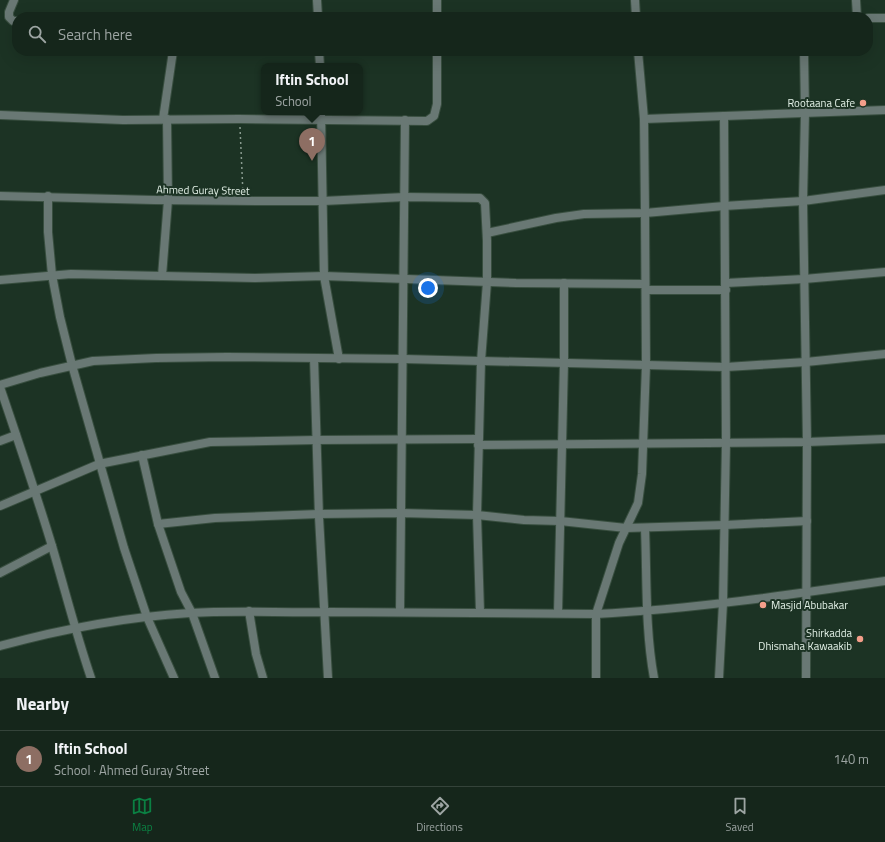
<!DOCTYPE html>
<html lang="en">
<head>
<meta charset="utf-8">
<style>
	body { margin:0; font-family:"Titillium Web",sans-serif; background:#1e2e24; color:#f1f3f6 }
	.you { position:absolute; left:428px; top:288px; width:14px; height:14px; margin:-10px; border:3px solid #fff; border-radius:50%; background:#1a73e8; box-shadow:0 0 0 6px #1a73e833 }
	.badge { display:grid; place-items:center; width:26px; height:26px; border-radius:50%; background:#0b8043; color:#fff; font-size:13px; font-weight:700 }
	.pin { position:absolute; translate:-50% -33px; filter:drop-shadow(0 1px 2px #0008) }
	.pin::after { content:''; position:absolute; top:21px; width:14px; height:12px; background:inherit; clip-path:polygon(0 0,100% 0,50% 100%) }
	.popup { position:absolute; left:261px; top:63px; width:102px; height:52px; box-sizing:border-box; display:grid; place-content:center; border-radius:8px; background:#15261b; filter:drop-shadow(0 1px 3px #0005); font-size:13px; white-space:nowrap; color:#9da5a3 }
	.popup b { font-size:15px; color:#f1f3f6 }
	.popup::after { content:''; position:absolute; left:50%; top:100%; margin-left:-8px; border:8px solid transparent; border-top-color:#15261b }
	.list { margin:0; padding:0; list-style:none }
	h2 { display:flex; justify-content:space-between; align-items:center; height:52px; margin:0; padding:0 16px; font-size:17px }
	h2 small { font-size:13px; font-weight:400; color:#9da5a3 }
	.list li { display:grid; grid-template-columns:26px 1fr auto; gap:12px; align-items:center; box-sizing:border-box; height:56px; padding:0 16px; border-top:1px solid #34433a }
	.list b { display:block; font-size:15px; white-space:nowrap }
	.list p { margin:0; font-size:13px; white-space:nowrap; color:#9da5a3 }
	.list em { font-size:13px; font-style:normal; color:#9da5a3 }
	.icon { flex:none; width:22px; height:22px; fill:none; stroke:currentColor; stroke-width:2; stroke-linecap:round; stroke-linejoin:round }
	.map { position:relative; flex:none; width:885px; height:678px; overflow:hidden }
	.search { position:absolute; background:#15261b; box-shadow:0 4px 16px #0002; left:12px; right:12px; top:12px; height:44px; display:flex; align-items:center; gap:10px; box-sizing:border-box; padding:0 14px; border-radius:16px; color:#9da5a3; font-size:15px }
	.sheet { height:108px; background:#15261b }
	nav { display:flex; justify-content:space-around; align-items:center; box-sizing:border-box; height:56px; border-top:1px solid #34433a; background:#15261b; font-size:11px; color:#9da5a3 }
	nav a { display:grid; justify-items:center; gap:2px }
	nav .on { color:#0b8043 }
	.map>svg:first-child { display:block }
</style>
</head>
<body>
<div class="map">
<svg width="885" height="678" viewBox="0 0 885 678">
	<rect width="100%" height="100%" fill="#1c3324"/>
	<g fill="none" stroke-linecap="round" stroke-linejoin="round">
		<g stroke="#384e3f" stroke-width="10">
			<g id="minor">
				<path d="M 14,0 L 9,12 L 9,17 L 13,21 L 17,21"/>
				<path d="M 317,0 L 318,17"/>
				<path d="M 437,0 L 437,17"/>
				<path d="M 856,0 L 857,17"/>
				<path d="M 868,18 L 885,18"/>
				<path d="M 319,51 L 320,66"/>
				<path d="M 804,51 L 805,112 L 803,201 L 807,442 L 806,678"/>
				<path d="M 321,112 L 324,276 L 339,359"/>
				<path d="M 0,115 L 123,120 L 239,119 L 427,121 L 434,116 L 437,104 L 437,51"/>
				<path d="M 163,119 L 173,51"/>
				<path d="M 644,119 L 885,110"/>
				<path d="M 0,196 L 154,200 L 254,201 L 323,201 L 405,197 L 480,198 L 485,203 L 487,241 L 487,282 L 481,361 L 477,515 L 480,612"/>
				<path d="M 48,196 L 48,232 L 52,275 L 60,317 L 72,365 L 124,548 L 147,617 L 174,678"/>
				<path d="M 487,233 L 556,218 L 584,214 L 645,213 L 724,206 L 803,201 L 885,190"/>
				<path d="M 162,276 L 168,200 L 167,119"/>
				<path d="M 0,280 L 71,274 L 255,278 L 324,276 L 516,283 L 645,284"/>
				<path d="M 726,283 L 804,279 L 885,272"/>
				<path d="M 646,290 L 726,290"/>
				<path d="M 314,358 L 319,517 L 328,678"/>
				<path d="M 0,385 L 40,373 L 93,361 L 156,358 L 227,357 L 404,359 L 726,367 L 806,362 L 885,354"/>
				<path d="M 0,387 C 18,440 36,493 52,546 C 65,590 76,634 91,678"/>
				<path d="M 0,441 L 16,435"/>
				<path d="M 478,445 L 807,442 L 885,439"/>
				<path d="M 142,455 L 158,524 L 181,592 L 192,613 L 215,678"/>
				<path d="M 0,506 L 99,464 L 210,442 L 316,440 L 478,439"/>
				<path d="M 158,524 L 215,518 L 319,514 L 401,513 L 477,515 L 524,520 L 560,521 L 626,528 L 725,525 L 807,521"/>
				<path d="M 645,528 C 647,578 645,629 654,678"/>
				<path d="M 0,573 L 52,546"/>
				<path d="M 249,611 L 256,654 L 263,678"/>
				<path d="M 400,612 L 405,120"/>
				<path d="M 558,613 L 564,362 L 564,283"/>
				<path d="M 0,646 C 62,629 126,617 190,613 C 237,610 283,613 330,612 C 418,612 507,613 596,614 C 693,609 789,595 885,581"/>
				<path d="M 719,678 L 723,603 L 726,442 L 724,116"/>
			</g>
		</g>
		<g stroke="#384e3f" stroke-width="10">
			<g id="tertiary">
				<path d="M 635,0 L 636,17"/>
				<path d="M 596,678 L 596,614 L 619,543 L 638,503 L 642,474 L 646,365 L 645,213 L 644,119 L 638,51"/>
			</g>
		</g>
		<path stroke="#899b8f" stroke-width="1.5" stroke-dasharray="2 3" stroke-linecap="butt" d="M 240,127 L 243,194"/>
		<use href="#minor" stroke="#697874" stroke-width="8"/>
		<use href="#tertiary" stroke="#697874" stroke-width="8"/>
	</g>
	<g fill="#f49e8a" stroke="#1c3324" stroke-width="1.5">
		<circle cx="863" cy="103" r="4"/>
		<circle cx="763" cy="605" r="4"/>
		<circle cx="860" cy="639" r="4"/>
	</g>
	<g text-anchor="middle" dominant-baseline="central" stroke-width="4" stroke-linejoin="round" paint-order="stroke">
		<g font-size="11" fill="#e3f1e7" stroke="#1c3324" text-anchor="end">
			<text x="855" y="103">Rootaana Cafe</text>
			<text x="771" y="605" text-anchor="start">Masjid Abubakar</text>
			<text x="852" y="633">Shirkadda<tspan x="852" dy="13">Dhismaha Kawaakib</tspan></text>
		</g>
		<g font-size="11" fill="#e3f1e7" stroke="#1c3324">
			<text transform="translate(203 190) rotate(1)">Ahmed Guray Street</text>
		</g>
	</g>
</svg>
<div class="you"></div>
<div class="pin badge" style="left:312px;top:161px;background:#8d6e63">1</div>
<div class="popup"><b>Iftin School</b>School</div>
<div class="search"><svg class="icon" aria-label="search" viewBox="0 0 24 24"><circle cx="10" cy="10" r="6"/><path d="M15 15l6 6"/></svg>Search here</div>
</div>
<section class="sheet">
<h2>Nearby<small></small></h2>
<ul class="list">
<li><span class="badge" style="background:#8d6e63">1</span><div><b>Iftin School</b><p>School · Ahmed Guray Street</p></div><em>140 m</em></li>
</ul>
</section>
<nav>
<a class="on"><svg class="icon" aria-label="map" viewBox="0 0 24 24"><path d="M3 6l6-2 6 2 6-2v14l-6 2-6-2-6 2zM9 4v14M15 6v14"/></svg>Map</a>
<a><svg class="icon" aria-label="directions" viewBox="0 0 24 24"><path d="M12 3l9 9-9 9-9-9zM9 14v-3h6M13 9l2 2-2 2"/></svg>Directions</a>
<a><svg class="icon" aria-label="saved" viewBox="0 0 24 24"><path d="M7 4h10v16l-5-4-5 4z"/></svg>Saved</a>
</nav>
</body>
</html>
